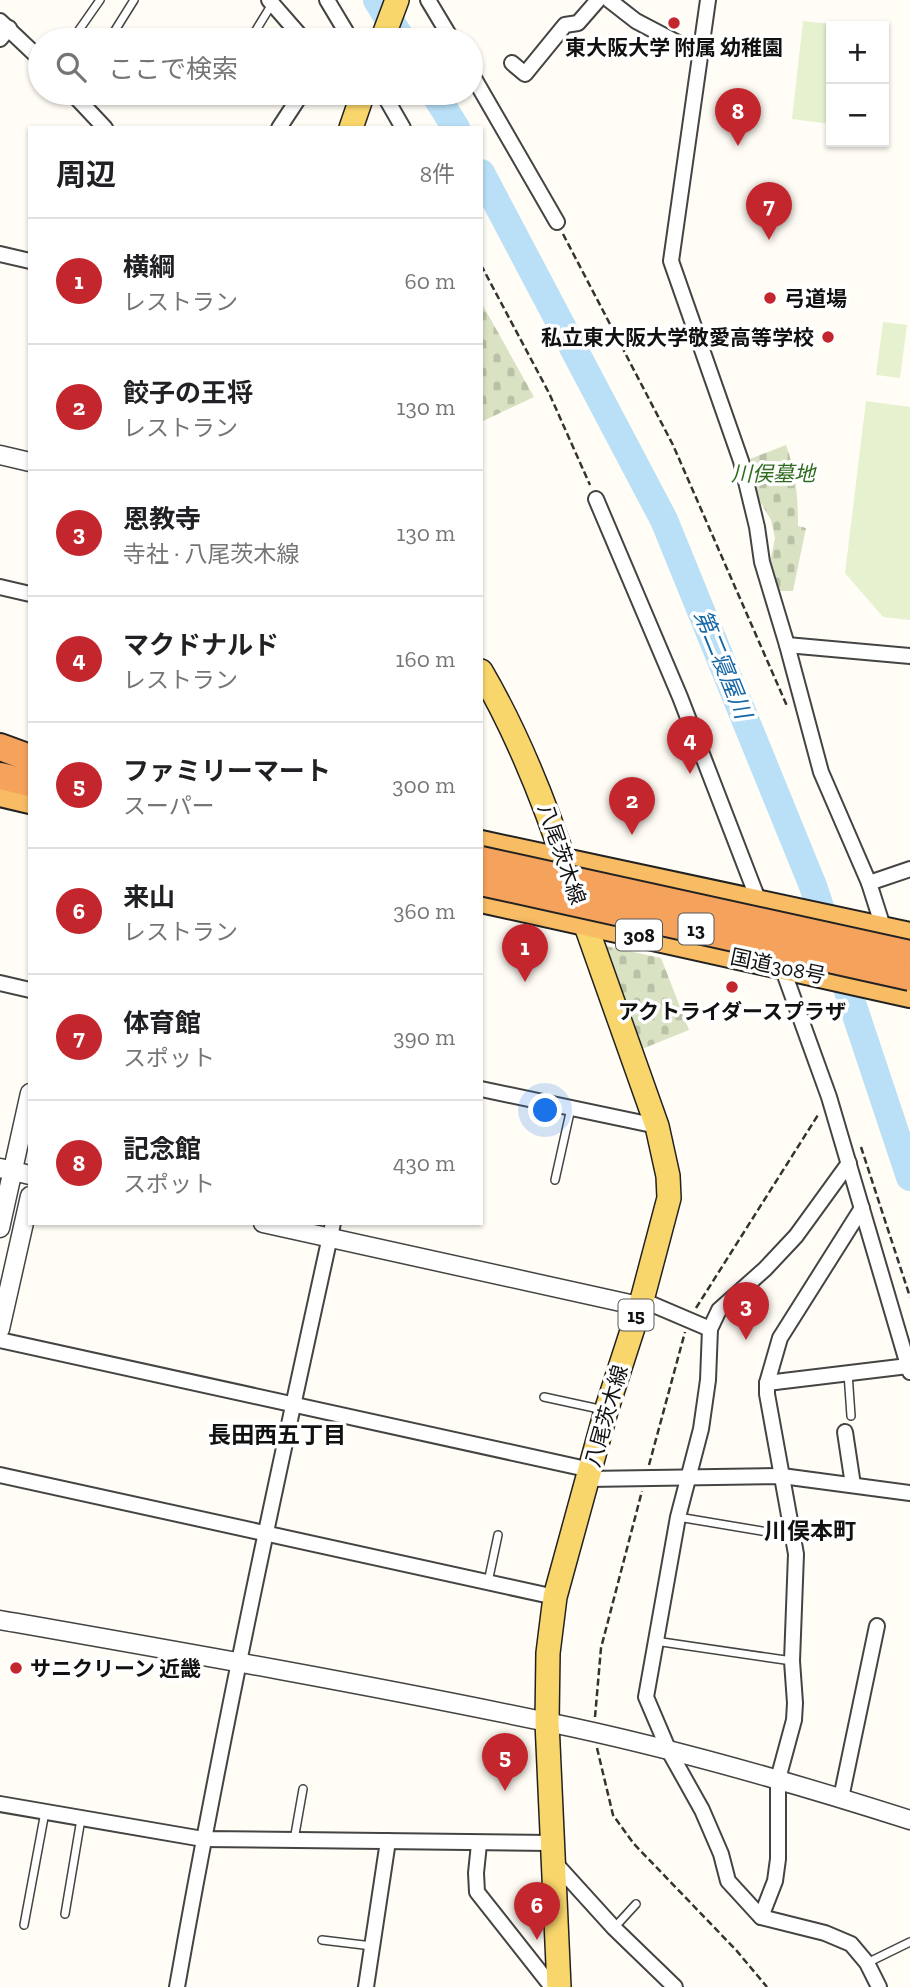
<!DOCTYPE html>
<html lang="ja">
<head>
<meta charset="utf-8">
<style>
	body { margin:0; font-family:"Zilla Slab","Noto Sans JP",serif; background:#f6f6f6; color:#202124 }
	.controls { position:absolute; right:21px; top:21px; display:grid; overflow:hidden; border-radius:0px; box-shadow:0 2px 5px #0004 }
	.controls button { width:63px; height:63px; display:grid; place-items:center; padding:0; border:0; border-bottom:2px solid #e0e0e0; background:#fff; color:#202124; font:35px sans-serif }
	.you { position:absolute; left:546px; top:1111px; width:24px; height:24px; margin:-18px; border:5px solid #fff; border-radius:50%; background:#1a73e8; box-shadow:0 0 0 10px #1a73e833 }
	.badge { display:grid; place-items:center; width:46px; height:46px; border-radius:50%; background:#c4262e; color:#fff; font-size:23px; font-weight:700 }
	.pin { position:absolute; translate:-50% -58px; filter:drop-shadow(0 2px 4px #0008) }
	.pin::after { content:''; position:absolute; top:37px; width:24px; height:21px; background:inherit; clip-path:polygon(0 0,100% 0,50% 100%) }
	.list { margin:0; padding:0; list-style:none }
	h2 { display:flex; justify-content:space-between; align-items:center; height:91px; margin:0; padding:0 28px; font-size:30px }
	h2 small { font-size:23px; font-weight:400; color:#757577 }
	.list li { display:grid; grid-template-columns:46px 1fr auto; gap:21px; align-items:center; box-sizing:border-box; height:126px; padding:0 28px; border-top:2px solid #e0e0e0 }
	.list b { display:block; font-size:26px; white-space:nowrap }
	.list p { margin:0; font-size:23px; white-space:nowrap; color:#757577 }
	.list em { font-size:23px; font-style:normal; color:#757577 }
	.icon { flex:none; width:38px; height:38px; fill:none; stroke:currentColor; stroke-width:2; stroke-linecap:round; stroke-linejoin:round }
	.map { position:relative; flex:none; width:910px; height:1987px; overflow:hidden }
	.search { position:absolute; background:#fff; box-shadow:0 2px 5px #0004; left:28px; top:28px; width:455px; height:77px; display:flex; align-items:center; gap:18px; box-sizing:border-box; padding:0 24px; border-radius:38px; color:#757577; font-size:26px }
	.panel { position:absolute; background:#fff; box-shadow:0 2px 5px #0004; left:28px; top:126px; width:455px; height:1099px; border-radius:0px }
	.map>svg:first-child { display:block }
</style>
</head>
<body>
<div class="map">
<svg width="910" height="1987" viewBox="0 0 910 1987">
	<defs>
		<pattern id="cemetery-stones" width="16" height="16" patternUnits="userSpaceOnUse" patternTransform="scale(1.75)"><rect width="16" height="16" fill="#d9e3c4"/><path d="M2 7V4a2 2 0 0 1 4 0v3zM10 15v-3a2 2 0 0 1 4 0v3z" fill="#b9c2a7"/></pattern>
	</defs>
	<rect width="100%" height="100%" fill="#fffdf5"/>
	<g fill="url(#cemetery-stones)">
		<path d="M 481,302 L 534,397 L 481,422 Z"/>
		<path d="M 786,445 C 796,472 798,497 798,526 L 806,528 L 793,591 L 779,591 L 770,562 L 775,538 L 771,520 L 755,493 L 747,460 Z"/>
		<path d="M 601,945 L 661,958 L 689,1030 L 637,1051 Z"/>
	</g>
	<g fill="#e6f2cf">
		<path d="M 803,21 L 849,26 L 831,26 L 831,124 L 792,119 Z"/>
		<path d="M 883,322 L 907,325 L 900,378 L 876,375 Z"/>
		<path d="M 866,401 L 910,407 L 910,620 L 883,617 L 845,573 Z"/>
	</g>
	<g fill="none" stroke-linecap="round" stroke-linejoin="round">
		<g stroke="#b9e0f7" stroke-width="28">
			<path d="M 377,0 L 402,40"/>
			<path d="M 434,93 L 456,128"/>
			<path d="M 481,173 L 664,520 L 813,886 L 910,1177"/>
		</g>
		<g stroke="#444" stroke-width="10">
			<g id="service">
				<path d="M 72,40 L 100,0"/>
				<path d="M 109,40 L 134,0"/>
				<path d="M 250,40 L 272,4"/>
				<path d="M 287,93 L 298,99"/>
				<path d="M 555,1180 L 571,1108"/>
				<path d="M 848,1373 L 851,1416"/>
				<path d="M 544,1397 L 604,1410"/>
				<path d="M 678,1517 L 792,1536"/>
				<path d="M 488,1582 L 498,1535"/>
				<path d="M 655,1641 L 792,1661"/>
				<path d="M 294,1840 L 303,1789"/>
				<path d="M 65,1914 L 81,1819"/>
				<path d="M 24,1925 L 45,1812"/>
				<path d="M 614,1928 L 636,1904"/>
				<path d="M 322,1940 L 372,1946"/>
				<path d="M 867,1963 L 910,1942"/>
			</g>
		</g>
		<g stroke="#444" stroke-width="18">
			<g id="minor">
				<path d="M 269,0 L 304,40"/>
				<path d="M 327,0 L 351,40"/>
				<path d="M 428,0 L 452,40"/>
				<path d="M 609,0 L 636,21 L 699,54"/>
				<path d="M 708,0 L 671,261 L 741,461 L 757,527 L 762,562 L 787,645 L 821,772 L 869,883 L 884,930"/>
				<path d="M 0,21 L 40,59"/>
				<path d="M 0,39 L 9,28"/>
				<path d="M 512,63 L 525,74 L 565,25 L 578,23 L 598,0"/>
				<path d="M 471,73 L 557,222"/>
				<path d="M 72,93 L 105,128"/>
				<path d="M 383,93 L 403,128"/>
				<path d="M 279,128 L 302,93"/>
				<path d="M 0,254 L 30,261"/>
				<path d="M 596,499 L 680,697 L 759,902"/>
				<path d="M 0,587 L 30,594"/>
				<path d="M 787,645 L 910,656"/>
				<path d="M 869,883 L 910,869"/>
				<path d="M 782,967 L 829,1097 L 910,1372"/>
				<path d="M 0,983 L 30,990"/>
				<path d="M 481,1089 L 657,1126"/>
				<path d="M 849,1163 L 796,1236 L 765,1269 L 719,1310 L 710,1329 L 708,1380 L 701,1429 L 678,1517 L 646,1697 L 669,1751 L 702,1810 L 721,1854 L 728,1881 L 761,1917 L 825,1933 L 851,1944 L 867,1963 L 879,1987"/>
				<path d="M 642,1300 L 710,1329"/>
				<path d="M 0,1340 L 591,1470"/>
				<path d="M 767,1383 L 908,1366"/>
				<path d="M 845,1432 L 853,1485"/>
				<path d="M 0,1475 L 555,1597"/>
				<path d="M 588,1479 L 782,1476 L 910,1493"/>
				<path d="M 841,1798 L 877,1626"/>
				<path d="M 0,1804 L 203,1839 L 551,1843"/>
				<path d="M 479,1844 L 476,1873 L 477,1892 L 552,1987"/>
				<path d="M 555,1863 L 614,1928 L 675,1987"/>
				<path d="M 761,1917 L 775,1881 L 778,1859 L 778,1779 L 794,1720 L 795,1703 L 792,1661 L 796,1554 L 767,1394 L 767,1383 L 780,1338 L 862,1208"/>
				<path d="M 177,1987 C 222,1731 277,1477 333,1223"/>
				<path d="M 366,1987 L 388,1841"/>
			</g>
		</g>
		<g stroke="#444" stroke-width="21">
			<g id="tertiary">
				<path d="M 0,455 L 30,462"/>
				<path d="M 0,1168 L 30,1175"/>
				<path d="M 263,1223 L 639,1306"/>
				<path d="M 0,1228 L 30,1093"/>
				<path d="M 0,1329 L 30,1196"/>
				<path d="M 0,1620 C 182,1652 365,1684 547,1722 C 669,1747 791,1782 910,1820"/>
			</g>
		</g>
		<g stroke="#222" stroke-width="26">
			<g id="primary">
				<path d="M 382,40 L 397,0"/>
				<path d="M 351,128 L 363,93"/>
				<path d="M 481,671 C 519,736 546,805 569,876"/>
				<path d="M 559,1987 L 547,1722 L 548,1653 L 555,1597 L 606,1411 L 642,1300 L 669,1198 L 668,1176 L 657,1126 L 580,909"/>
			</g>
		</g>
		<g stroke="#222" stroke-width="28">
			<g id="trunk">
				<path d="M 0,794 L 30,801"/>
				<path d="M 481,843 L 910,935"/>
				<path d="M 481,900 L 910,995"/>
			</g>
		</g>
		<g stroke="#222" stroke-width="30">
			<g id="motorway">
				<path d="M 0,747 L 30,758"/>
				<path d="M 0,776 L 30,783"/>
			</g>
		</g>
		<g stroke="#333" stroke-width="2.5" stroke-dasharray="7 3.5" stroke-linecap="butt">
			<path d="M 563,234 L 673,445 L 787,706"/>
			<path d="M 481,265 L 549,393 L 590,485"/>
			<path d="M 861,1147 L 910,1297"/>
			<path d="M 696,1308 L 818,1115"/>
			<path d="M 649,1465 L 685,1332"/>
			<path d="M 595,1717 L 601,1648 L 642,1491"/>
			<path d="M 597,1748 L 613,1815 L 634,1844 L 736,1950 L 767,1987"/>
		</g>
		<use href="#service" stroke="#fff" stroke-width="7"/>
		<use href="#minor" stroke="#fff" stroke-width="14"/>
		<use href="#tertiary" stroke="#fff" stroke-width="18"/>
		<use href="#primary" stroke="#f9d66b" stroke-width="23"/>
		<use href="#trunk" stroke="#f7bc64" stroke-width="24"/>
		<use href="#motorway" stroke="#f5a25d" stroke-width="26"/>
		<g stroke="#222" stroke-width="30" stroke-linecap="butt">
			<g id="motorway-bridge">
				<path d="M 481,860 L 910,954"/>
				<path d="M 481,882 L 910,977"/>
			</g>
		</g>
		<use href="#motorway-bridge" stroke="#f5a25d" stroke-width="26"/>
	</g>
	<g fill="#c4262e" stroke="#fff" stroke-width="2.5">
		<circle cx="674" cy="23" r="7"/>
		<circle cx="770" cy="298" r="7"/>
		<circle cx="828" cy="337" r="7"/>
		<circle cx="732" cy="987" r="7"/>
		<circle cx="16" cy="1668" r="7"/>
	</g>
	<g text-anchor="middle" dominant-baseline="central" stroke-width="7" stroke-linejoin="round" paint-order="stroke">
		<g fill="#fff" stroke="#585858" stroke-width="2">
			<rect x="678.5" y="913.5" width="35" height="31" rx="5"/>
			<rect x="616" y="919.5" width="46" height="31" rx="5"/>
			<rect x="618.5" y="1299.5" width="35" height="31" rx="5"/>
		</g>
		<g font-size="19" font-weight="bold" fill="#111">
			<text x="696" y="929">13</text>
			<text x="639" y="935">308</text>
			<text x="636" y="1315">15</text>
		</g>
		<g font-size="21" font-weight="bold" fill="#111" stroke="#fff">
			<text x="674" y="47">東大阪大学 附属 幼稚園</text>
			<text x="784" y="298" text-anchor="start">弓道場</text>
			<text x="814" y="337" text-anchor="end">私立東大阪大学敬愛高等学校</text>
			<text x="732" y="1011">アクトライダースプラザ</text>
			<text x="30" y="1668" text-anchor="start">サニクリーン 近畿</text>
		</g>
		<g font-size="21" font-style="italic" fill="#2f6b1f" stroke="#fff">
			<text x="773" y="473">川俣墓地</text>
		</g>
		<g font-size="21" fill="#111" stroke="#fff">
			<text transform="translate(562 854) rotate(71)">八尾茨木線</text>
			<text transform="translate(778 966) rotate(12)">国道308号</text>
			<text transform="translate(606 1416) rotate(-74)">八尾茨木線</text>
		</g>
		<g font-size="23" font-style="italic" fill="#1768a6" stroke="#fff">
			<text transform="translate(723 664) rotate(68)">第二寝屋川</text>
		</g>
		<g font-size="23" font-weight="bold" fill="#111" stroke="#fff">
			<text x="277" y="1435">長田西五丁目</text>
			<text x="810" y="1531">川俣本町</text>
		</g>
	</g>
</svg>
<div class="controls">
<button>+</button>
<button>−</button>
</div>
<div class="you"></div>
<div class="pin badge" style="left:525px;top:982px">1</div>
<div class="pin badge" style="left:632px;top:835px">2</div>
<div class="pin badge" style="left:746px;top:1340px">3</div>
<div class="pin badge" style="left:690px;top:774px">4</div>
<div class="pin badge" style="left:505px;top:1791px">5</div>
<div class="pin badge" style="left:537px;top:1940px">6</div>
<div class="pin badge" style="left:769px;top:240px">7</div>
<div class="pin badge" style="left:738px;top:146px">8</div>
<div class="search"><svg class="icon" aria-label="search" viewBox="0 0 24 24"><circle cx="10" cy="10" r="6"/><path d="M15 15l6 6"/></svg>ここで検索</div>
<section class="panel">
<h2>周辺<small>8件</small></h2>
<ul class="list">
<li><span class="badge">1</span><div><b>横綱</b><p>レストラン</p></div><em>60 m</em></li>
<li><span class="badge">2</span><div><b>餃子の王将</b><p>レストラン</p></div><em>130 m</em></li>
<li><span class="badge">3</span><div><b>恩教寺</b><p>寺社 · 八尾茨木線</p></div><em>130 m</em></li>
<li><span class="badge">4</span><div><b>マクドナルド</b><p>レストラン</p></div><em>160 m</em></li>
<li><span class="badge">5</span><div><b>ファミリーマート</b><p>スーパー</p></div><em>300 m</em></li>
<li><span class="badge">6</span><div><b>来山</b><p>レストラン</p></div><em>360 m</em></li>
<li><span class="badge">7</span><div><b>体育館</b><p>スポット</p></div><em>390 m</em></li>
<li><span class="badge">8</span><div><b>記念館</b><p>スポット</p></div><em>430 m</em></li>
</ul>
</section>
</div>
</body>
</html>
